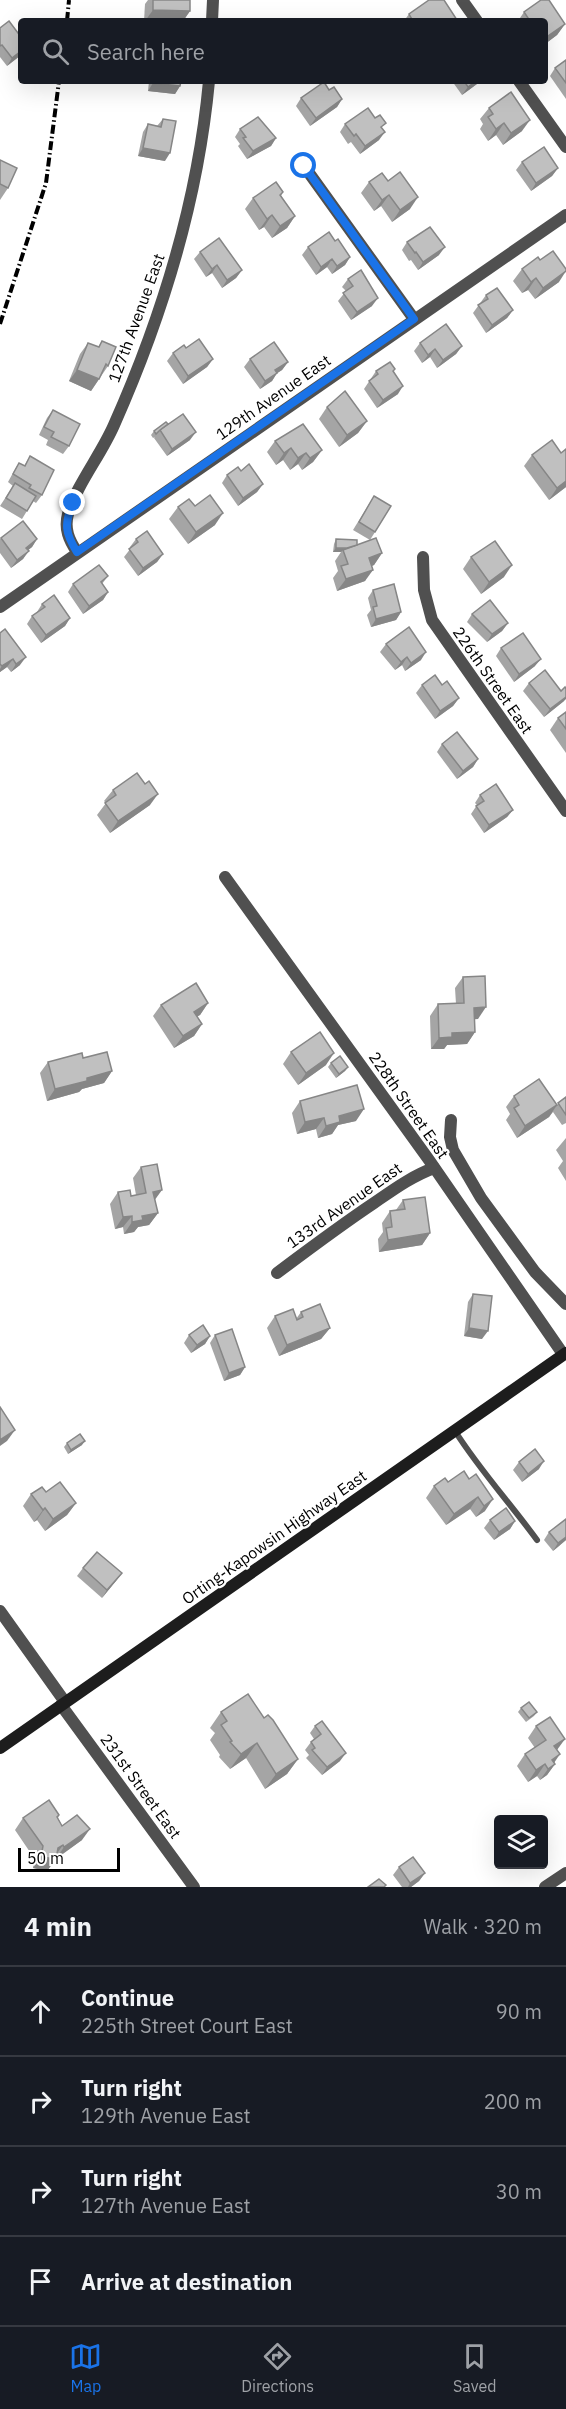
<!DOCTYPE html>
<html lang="en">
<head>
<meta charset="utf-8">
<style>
	body { margin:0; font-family:"IBM Plex Sans",sans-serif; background:#20242c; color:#f1f3f6 }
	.controls { position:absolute; right:18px; bottom:18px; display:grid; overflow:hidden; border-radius:6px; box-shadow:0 6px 24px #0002 }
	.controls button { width:54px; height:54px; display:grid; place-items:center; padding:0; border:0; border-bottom:2px solid #363941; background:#171b24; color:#f1f3f6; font:30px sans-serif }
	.scale { position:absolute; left:18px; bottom:15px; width:102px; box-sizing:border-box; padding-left:6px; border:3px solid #000; border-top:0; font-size:16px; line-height:21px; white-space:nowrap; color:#000; -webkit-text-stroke:4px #fff; paint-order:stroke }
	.stop { position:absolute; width:18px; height:18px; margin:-14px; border:4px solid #1a73e8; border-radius:50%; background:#fff }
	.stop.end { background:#1a73e8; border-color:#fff; box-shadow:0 2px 6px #0008 }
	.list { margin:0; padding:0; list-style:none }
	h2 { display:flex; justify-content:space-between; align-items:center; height:78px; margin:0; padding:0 24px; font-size:26px }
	h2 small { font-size:20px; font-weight:400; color:#9ea1a6 }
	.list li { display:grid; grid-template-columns:39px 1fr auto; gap:18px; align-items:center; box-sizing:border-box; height:90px; padding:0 24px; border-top:2px solid #363941 }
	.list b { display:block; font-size:22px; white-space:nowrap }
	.list p { margin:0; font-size:20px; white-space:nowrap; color:#9ea1a6 }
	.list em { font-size:20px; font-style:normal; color:#9ea1a6 }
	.icon { flex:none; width:33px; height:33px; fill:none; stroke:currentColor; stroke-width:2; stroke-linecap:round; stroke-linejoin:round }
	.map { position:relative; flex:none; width:566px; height:1887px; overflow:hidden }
	.search { position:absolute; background:#171b24; box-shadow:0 6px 24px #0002; left:18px; right:18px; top:18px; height:66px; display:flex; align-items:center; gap:15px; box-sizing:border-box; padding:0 21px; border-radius:6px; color:#9ea1a6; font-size:22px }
	.sheet { height:438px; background:#171b24 }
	nav { display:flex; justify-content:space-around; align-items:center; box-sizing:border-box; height:84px; border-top:2px solid #363941; background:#171b24; font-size:16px; color:#9ea1a6 }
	nav a { display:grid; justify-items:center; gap:3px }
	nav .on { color:#1a73e8 }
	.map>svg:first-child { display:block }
</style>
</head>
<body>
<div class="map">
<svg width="566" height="1887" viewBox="0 0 566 1887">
	<rect width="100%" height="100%" fill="#fff"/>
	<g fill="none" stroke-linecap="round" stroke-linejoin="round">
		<path stroke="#505050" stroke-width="6" d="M 455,1431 C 479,1469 510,1503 537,1540"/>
		<g stroke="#505050" stroke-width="12">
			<path d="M 462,0 L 477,21"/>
			<path d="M 212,21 L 213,0"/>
			<path d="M 519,81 L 566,147"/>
			<path d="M 304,166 L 414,319"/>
			<path d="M 77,552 C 69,540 64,529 68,514 C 77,484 101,455 114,425 C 162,317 198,200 209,81"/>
			<path d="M 423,557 L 424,590 L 432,620 L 566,811"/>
			<path d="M 0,607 L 566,215"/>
			<path d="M 225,877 L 429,1160 L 563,1354"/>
			<path d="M 451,1120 L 450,1137 L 453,1150 L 481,1198 L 535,1272 L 566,1304"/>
			<path d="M 277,1273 C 309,1249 341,1225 374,1203 C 393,1190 412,1176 434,1168"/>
			<path d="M 0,1611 L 65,1702"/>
			<path d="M 61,1705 L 194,1887"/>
			<path d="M 545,1887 L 566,1873"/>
		</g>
		<path stroke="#1d1d1d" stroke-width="12" d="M 0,1748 L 566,1353"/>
		<g stroke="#000" stroke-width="4" stroke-dasharray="9 3 1.5 3" stroke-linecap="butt">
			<path d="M 67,21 L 69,0"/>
			<path d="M 0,324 L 46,183 L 59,81"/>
		</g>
	</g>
	<g fill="#a5a5a5">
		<path d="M 148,0 L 190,0 L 190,11 L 183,21 L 144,21 L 145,4 Z"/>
		<path d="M 524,12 L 565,24 L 557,35 L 545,44 L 545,21 L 518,21 Z"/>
		<path d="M 409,14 L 456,21 L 404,21 Z"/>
		<path d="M 0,28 L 21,55 L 7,66 L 0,57 Z"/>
		<path d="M 566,60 L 566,99 L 550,76 L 555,68 Z"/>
		<path d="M 149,81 L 181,81 L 180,86 L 175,94 L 148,91 Z"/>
		<path d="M 452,81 L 481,81 L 462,95 Z"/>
		<path d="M 329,90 L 342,99 L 337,107 L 310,126 L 296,106 L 301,98 Z"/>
		<path d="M 489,108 L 522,131 L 503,145 L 496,135 L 488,141 L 480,129 L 483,124 L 480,119 Z"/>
		<path d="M 163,119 L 165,161 L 138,156 L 143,132 L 148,124 L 157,126 Z"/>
		<path d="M 345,124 L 382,128 L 379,140 L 360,154 L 351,142 L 348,144 L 340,132 Z"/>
		<path d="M 240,129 L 276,138 L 271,146 L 247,159 L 238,146 L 240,144 L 235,137 Z"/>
		<path d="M 0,160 L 8,188 L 0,200 Z"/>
		<path d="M 522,162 L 558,168 L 552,176 L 531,191 L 516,170 Z"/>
		<path d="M 388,181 L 410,209 L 392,222 L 381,206 L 374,211 L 361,193 L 369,182 Z"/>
		<path d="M 283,192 L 281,196 L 295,216 L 287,228 L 272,238 L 264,227 L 259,230 L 245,209 L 253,198 Z"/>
		<path d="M 335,241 L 350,257 L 345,265 L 332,274 L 327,267 L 316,275 L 302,255 L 308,247 Z"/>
		<path d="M 407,242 L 439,255 L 418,270 L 411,260 L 409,261 L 402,250 Z"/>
		<path d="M 200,252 L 242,270 L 236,278 L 222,288 L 212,273 L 206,277 L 194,259 Z"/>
		<path d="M 522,269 L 559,282 L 535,299 L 528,290 L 522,293 L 513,281 Z"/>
		<path d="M 348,279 L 372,306 L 351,320 L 338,301 L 346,291 L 342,287 Z"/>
		<path d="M 486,295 L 513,310 L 507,318 L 486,333 L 473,313 Z"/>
		<path d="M 102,341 L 108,366 L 91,391 L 69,381 L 80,354 L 88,343 L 98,347 Z"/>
		<path d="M 420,343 L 462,346 L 456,354 L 437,368 L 430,357 L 422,363 L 414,351 Z"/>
		<path d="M 173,353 L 213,359 L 207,367 L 183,384 L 167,361 Z"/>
		<path d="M 250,359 L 288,362 L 282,370 L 277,373 L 272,381 L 260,389 L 244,367 Z"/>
		<path d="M 395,369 L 393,372 L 398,394 L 377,408 L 364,389 L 376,371 Z"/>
		<path d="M 327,407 L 367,421 L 358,433 L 339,447 L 319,419 Z"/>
		<path d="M 53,410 L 69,446 L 63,454 L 46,445 L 48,440 L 39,435 L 47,418 Z"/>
		<path d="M 168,424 L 190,440 L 167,456 L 154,438 L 155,437 L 153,438 L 151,435 L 154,431 Z"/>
		<path d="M 275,441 L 322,450 L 313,462 L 302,470 L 298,464 L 290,470 L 283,460 L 276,465 L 267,452 Z"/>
		<path d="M 532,455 L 566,487 L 549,500 L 524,466 Z"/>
		<path d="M 30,456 L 42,495 L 36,503 L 33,501 L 22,519 L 0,506 L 13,486 L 8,482 L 14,471 L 19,463 L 24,466 Z"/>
		<path d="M 241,471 L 263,484 L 257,492 L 238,506 L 222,483 L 227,475 Z"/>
		<path d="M 374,496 L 375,532 L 370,540 L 353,530 Z"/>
		<path d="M 195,506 L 215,525 L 188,544 L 169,519 L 178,507 Z"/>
		<path d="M 23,521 L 37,539 L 32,547 L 28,550 L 23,559 L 11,568 L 0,553 L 0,539 Z"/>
		<path d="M 136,539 L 163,554 L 157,562 L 138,576 L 124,557 L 131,548 L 130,547 Z"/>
		<path d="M 336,539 L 357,545 L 382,553 L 374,565 L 372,566 L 365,581 L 337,591 L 333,578 L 338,571 L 335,561 L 341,552 L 333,552 L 334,544 Z"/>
		<path d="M 471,557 L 504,577 L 481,594 L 463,569 Z"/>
		<path d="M 108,576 L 102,584 L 108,592 L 103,600 L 83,614 L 68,592 L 73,584 Z"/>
		<path d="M 373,590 L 401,612 L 396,620 L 371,627 L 367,615 L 371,610 L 368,598 Z"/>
		<path d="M 42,604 L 70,618 L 65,626 L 41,643 L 27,624 L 32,616 L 37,612 Z"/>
		<path d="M 472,614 L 508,623 L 502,631 L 487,642 L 467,622 Z"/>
		<path d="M 0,633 L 20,665 L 11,672 L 7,667 L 0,672 Z"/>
		<path d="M 386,644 L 421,660 L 405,671 L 402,665 L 395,670 L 380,652 Z"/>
		<path d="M 501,648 L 535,666 L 514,682 L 496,656 Z"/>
		<path d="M 529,683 L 564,701 L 544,717 L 523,691 Z"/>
		<path d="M 422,685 L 442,685 L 459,698 L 453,706 L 435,719 L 416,693 Z"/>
		<path d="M 566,712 L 566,753 L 550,730 L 558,718 Z"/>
		<path d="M 442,744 L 478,759 L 473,767 L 457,779 L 437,752 Z"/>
		<path d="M 113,790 L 150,805 L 110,833 L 97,815 L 106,803 L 104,801 Z"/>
		<path d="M 480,795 L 513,810 L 507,817 L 484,833 L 471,814 L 477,805 L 475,803 Z"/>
		<path d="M 463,977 L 478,1019 L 474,1019 L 475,1032 L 467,1044 L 447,1045 L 444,1049 L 431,1049 L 430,1016 L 438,1004 L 456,1004 L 455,988 Z"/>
		<path d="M 208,1003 L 200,1015 L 197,1016 L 202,1024 L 194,1036 L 174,1048 L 153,1016 L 161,1005 Z"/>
		<path d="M 291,1052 L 326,1065 L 298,1085 L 283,1064 Z"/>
		<path d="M 83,1058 L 112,1071 L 104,1083 L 82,1089 L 79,1092 L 47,1101 L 40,1073 L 48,1062 Z"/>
		<path d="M 331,1063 L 348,1067 L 345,1071 L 336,1078 L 328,1067 Z"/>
		<path d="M 514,1096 L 557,1105 L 566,1097 L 566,1123 L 562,1125 L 553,1112 L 549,1117 L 517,1138 L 506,1120 L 510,1114 L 506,1107 Z"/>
		<path d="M 300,1101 L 356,1121 L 338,1125 L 332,1134 L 318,1138 L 316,1129 L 297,1134 L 292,1113 Z"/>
		<path d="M 566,1138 L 566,1181 L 558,1168 L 563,1161 L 556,1150 Z"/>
		<path d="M 141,1167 L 155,1200 L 158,1213 L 149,1225 L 138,1227 L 134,1232 L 124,1234 L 123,1227 L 115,1229 L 110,1204 L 118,1192 L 131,1196 L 136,1195 L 133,1178 Z"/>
		<path d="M 403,1200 L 430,1233 L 422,1245 L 379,1252 L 378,1239 L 383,1232 L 382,1223 L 390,1211 L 396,1210 Z"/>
		<path d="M 473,1294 L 482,1339 L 464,1336 L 468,1302 Z"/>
		<path d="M 301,1312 L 330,1328 L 321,1339 L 279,1356 L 267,1328 L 275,1316 L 296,1319 Z"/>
		<path d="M 189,1335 L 210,1336 L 205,1344 L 191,1353 L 184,1343 Z"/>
		<path d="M 215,1335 L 245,1367 L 240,1375 L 224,1381 L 210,1343 Z"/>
		<path d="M 67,1443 L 82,1445 L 68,1454 L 64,1447 Z"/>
		<path d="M 519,1462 L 539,1469 L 522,1482 L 513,1470 Z"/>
		<path d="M 476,1474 L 485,1511 L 476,1517 L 470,1509 L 446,1525 L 426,1498 L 434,1486 L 469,1479 Z"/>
		<path d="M 46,1492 L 76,1503 L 67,1515 L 45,1531 L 37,1520 L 34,1522 L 23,1506 L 31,1494 Z"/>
		<path d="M 566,1519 L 566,1540 L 553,1551 L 544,1540 L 549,1532 Z"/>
		<path d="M 490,1520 L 515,1521 L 510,1529 L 494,1540 L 484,1528 Z"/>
		<path d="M 83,1568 L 122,1573 L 102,1598 L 77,1576 Z"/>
		<path d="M 521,1708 L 537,1712 L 534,1716 L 526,1722 L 518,1712 Z"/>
		<path d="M 221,1712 L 264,1718 L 298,1759 L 287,1774 L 265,1789 L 246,1758 L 230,1769 L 219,1757 L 220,1755 L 210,1740 L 215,1733 L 210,1728 Z"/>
		<path d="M 315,1726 L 340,1761 L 322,1775 L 306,1758 L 309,1755 L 305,1750 L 311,1742 L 314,1739 L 310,1733 Z"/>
		<path d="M 536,1726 L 557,1750 L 554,1762 L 555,1764 L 547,1775 L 540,1780 L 537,1776 L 528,1782 L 517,1766 L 525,1754 L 535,1748 L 528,1738 Z"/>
		<path d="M 59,1815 L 58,1818 L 62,1826 L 82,1840 L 56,1858 L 47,1871 L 33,1868 L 34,1858 L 15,1830 L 23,1818 Z"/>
		<path d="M 399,1867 L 425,1873 L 419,1881 L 411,1887 L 402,1887 L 393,1875 Z"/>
	</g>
	<g fill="#868686">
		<path d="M 153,10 L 190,11 L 183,21 L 145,21 Z"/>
		<path d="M 565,24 L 557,35 L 545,44 L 545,38 Z"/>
		<path d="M 21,51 L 21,55 L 7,66 L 12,58 Z"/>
		<path d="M 476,81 L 481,81 L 462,95 L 468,87 Z"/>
		<path d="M 153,83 L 180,86 L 175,94 L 148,91 Z"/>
		<path d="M 342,99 L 337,107 L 310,126 L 316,118 Z"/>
		<path d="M 530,120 L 522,131 L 503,145 L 511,133 Z"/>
		<path d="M 504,123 L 496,135 L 488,141 L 496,129 Z"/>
		<path d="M 385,132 L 379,140 L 360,154 L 365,146 Z"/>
		<path d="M 276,138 L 271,146 L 247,159 L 253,151 Z"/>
		<path d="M 143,148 L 170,153 L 165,161 L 138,156 Z"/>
		<path d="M 558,168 L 552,176 L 531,191 L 536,183 Z"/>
		<path d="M 389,195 L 381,206 L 374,211 L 382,200 Z"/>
		<path d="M 418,197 L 410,209 L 392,222 L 400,210 Z"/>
		<path d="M 272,215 L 264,227 L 259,230 L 267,219 Z"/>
		<path d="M 295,216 L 287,228 L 272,238 L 280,226 Z"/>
		<path d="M 445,247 L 439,255 L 418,270 L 423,262 Z"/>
		<path d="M 350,257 L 345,265 L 332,274 L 337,266 Z"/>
		<path d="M 332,259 L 327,267 L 316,275 L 321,267 Z"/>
		<path d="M 217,265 L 212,273 L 206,277 L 212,269 Z"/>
		<path d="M 242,270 L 236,278 L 222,288 L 227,280 Z"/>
		<path d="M 566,271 L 559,282 L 535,299 L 543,288 Z"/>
		<path d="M 536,278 L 528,290 L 522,293 L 531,282 Z"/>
		<path d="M 378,298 L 372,306 L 351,320 L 357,312 Z"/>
		<path d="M 513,310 L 507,318 L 486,333 L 492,325 Z"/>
		<path d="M 462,346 L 456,354 L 437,368 L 443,360 Z"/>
		<path d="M 435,349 L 430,357 L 422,363 L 428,355 Z"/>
		<path d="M 213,359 L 207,367 L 183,384 L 188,376 Z"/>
		<path d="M 288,362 L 282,370 L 270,378 L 275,370 Z"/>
		<path d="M 77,370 L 99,379 L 91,391 L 69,381 Z"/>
		<path d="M 277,373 L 272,381 L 260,389 L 265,381 Z"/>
		<path d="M 403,386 L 398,394 L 377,408 L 383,400 Z"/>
		<path d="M 367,421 L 358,433 L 339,447 L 347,435 Z"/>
		<path d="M 196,432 L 190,440 L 167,456 L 172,449 Z"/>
		<path d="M 291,448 L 283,460 L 276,465 L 284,453 Z"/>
		<path d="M 322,450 L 313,462 L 302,470 L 310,458 Z"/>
		<path d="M 306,453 L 298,464 L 290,470 L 298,458 Z"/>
		<path d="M 566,481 L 566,487 L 549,500 L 557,488 Z"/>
		<path d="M 263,484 L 257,492 L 238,506 L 243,498 Z"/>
		<path d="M 223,513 L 215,525 L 188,544 L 196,532 Z"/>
		<path d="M 37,539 L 32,547 L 21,556 L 26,548 Z"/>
		<path d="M 336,548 L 357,549 L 343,550 L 341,552 L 333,552 Z"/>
		<path d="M 29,551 L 23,559 L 11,568 L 17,560 Z"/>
		<path d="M 382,553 L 374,565 L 361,570 L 369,558 Z"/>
		<path d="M 163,554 L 157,562 L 138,576 L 143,568 Z"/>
		<path d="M 512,565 L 504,577 L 481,594 L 489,582 Z"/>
		<path d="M 373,570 L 365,581 L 337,591 L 346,579 Z"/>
		<path d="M 108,592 L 103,600 L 83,614 L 89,606 Z"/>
		<path d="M 401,612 L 396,620 L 371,627 L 376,619 Z"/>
		<path d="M 70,618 L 65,626 L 41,643 L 46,635 Z"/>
		<path d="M 508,623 L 502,631 L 487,642 L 492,634 Z"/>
		<path d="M 426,652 L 421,660 L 405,671 L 411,663 Z"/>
		<path d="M 26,657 L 20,665 L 11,672 L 16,664 Z"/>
		<path d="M 407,657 L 402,665 L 395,670 L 401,662 Z"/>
		<path d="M 13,659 L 7,667 L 0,672 L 0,669 L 2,666 Z"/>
		<path d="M 541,659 L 535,666 L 514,682 L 519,674 Z"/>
		<path d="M 566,697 L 566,699 L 564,701 L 544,717 L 550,709 Z"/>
		<path d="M 459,698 L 453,706 L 435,719 L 440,711 Z"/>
		<path d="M 478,759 L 473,767 L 457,779 L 463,771 Z"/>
		<path d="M 158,794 L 150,805 L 110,833 L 118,821 Z"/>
		<path d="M 513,810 L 507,817 L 484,833 L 489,825 Z"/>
		<path d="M 208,1003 L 200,1015 L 186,1023 L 194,1012 Z"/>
		<path d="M 486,1007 L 478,1019 L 466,1020 L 474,1008 Z"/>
		<path d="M 202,1024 L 194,1036 L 174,1048 L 183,1036 Z"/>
		<path d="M 475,1032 L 467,1044 L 447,1045 L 444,1049 L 431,1049 L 439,1038 L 452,1033 Z"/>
		<path d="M 334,1053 L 326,1065 L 298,1085 L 306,1073 Z"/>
		<path d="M 348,1067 L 345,1071 L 336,1078 L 339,1074 Z"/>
		<path d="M 112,1071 L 104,1083 L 82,1089 L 79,1092 L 47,1101 L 55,1089 L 87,1078 Z"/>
		<path d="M 557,1105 L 549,1117 L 517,1138 L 525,1126 Z"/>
		<path d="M 364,1109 L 356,1121 L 338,1125 L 332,1134 L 318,1138 L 326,1126 L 339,1116 Z"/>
		<path d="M 324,1118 L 316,1129 L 297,1134 L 305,1122 Z"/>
		<path d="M 162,1190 L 154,1201 L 153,1192 Z"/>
		<path d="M 158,1213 L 149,1225 L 138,1227 L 134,1232 L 124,1234 L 132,1222 L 142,1216 Z"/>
		<path d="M 132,1216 L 123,1227 L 115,1229 L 123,1217 Z"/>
		<path d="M 430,1233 L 422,1245 L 379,1252 L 388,1240 Z"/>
		<path d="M 330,1328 L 321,1339 L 279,1356 L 287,1345 Z"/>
		<path d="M 469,1328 L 488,1331 L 482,1339 L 464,1336 Z"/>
		<path d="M 210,1336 L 205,1344 L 191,1353 L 197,1345 Z"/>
		<path d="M 245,1367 L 240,1375 L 224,1381 L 229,1373 Z"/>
		<path d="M 15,1430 L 7,1441 L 0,1446 L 0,1440 Z"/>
		<path d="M 85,1441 L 82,1445 L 68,1454 L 71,1450 Z"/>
		<path d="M 544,1461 L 539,1469 L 522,1482 L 528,1474 Z"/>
		<path d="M 478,1497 L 470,1509 L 446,1525 L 454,1514 Z"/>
		<path d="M 493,1499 L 485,1511 L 476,1517 L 484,1506 Z"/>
		<path d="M 76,1503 L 67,1515 L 45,1531 L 53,1519 Z"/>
		<path d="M 45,1508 L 37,1520 L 34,1522 L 43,1510 Z"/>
		<path d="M 515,1521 L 510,1529 L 494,1540 L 499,1532 Z"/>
		<path d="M 566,1537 L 566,1540 L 553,1551 L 558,1543 Z"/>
		<path d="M 122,1573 L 116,1581 L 102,1598 L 107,1590 Z"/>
		<path d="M 565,1739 L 557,1750 L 554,1746 Z"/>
		<path d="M 257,1743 L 246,1758 L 230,1769 L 241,1754 Z"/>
		<path d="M 346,1753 L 340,1761 L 322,1775 L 327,1767 Z"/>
		<path d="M 560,1754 L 552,1766 L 555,1764 L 547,1775 L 540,1780 L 548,1769 L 552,1760 Z"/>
		<path d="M 298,1759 L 287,1774 L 265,1789 L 276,1774 Z"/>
		<path d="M 545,1764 L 537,1776 L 528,1782 L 536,1770 Z"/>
		<path d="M 90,1829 L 82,1840 L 56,1859 L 64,1847 Z"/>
		<path d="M 63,1845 L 55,1856 L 56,1859 L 47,1871 L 33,1868 L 41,1857 L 58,1848 Z"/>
		<path d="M 425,1873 L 419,1881 L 411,1887 L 408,1887 L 410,1883 Z"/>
	</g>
	<g fill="#c0c0c0" stroke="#868686" stroke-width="1.5">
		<path d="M 153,0 L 190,0 L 190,11 L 153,10 Z"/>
		<path d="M 429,0 L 444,0 L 457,20 L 455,21 L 413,21 L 409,14 Z"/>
		<path d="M 541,0 L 549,0 L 565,24 L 545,38 L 545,21 L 530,21 L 524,12 Z"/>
		<path d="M 9,21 L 21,37 L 21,51 L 12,58 L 2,45 L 0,46 L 0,28 Z"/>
		<path d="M 566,60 L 566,83 L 555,68 Z"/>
		<path d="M 154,81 L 181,81 L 180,86 L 153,83 Z"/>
		<path d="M 464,81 L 476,81 L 468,87 Z"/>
		<path d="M 324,82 L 329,90 L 334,87 L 342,99 L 316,118 L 301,98 Z"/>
		<path d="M 511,92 L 530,120 L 511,133 L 504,123 L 496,129 L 488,117 L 493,114 L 489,108 Z"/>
		<path d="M 368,108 L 375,118 L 380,115 L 386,123 L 381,127 L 385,132 L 365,146 L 356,134 L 354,136 L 345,124 Z"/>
		<path d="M 258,117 L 276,138 L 253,151 L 243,138 L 246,137 L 240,129 Z"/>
		<path d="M 163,119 L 176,121 L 170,153 L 143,148 L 148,124 L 161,127 Z"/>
		<path d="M 544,147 L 558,168 L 536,183 L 522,162 Z"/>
		<path d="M 0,160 L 17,168 L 8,188 L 0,184 Z"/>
		<path d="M 400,172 L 418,197 L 400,210 L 389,195 L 382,200 L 369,182 L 382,173 L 388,181 Z"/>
		<path d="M 276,182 L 283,192 L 280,195 L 295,216 L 280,226 L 272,215 L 267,219 L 253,198 Z"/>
		<path d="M 430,227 L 445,247 L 423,262 L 416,252 L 415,253 L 407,242 Z"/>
		<path d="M 329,232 L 335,241 L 338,239 L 350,257 L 337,266 L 332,259 L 321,267 L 308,247 Z"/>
		<path d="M 219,238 L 242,270 L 227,280 L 217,265 L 212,269 L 200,252 Z"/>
		<path d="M 553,251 L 566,269 L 566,271 L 543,288 L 536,278 L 531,282 L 522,269 L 538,257 L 540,260 Z"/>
		<path d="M 361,270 L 378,298 L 357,312 L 343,293 L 353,286 L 348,279 Z"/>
		<path d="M 497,288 L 513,310 L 492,325 L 478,305 L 488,299 L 486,295 Z"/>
		<path d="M 446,324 L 462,346 L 443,360 L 435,349 L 428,355 L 420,343 Z"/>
		<path d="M 199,339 L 213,359 L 188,376 L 173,353 L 184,345 L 186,348 Z"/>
		<path d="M 102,341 L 116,347 L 108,366 L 106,364 L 99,379 L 77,370 L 88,343 L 99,347 Z"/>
		<path d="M 274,342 L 288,362 L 275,370 L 277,373 L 265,381 L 250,359 Z"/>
		<path d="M 390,362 L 395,369 L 393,371 L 403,386 L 383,400 L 369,381 L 378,374 L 376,371 Z"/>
		<path d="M 345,391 L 367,421 L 347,435 L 327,407 Z"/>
		<path d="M 53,410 L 80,424 L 69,446 L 51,437 L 54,432 L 44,427 Z"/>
		<path d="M 183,414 L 196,432 L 172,449 L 160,430 Z"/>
		<path d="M 166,422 L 168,424 L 160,430 L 156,434 L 154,431 Z"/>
		<path d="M 303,424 L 322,450 L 310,458 L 306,453 L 298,458 L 291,448 L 284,453 L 275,441 Z"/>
		<path d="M 552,440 L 561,453 L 566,449 L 566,481 L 557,488 L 532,455 Z"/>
		<path d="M 30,456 L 54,470 L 42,495 L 29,488 L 31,485 L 13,474 L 19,463 L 25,466 Z"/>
		<path d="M 249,464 L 263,484 L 243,498 L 227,475 L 238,467 L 241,471 Z"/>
		<path d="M 15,483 L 36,496 L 27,511 L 6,498 Z"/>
		<path d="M 210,495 L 223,513 L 196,532 L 178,507 L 189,499 L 195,506 Z"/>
		<path d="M 374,496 L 391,506 L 375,532 L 359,522 Z"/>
		<path d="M 23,521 L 37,539 L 26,548 L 29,551 L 17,560 L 1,538 Z"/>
		<path d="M 147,531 L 163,554 L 143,568 L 129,549 L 138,542 L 136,539 Z"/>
		<path d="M 376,538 L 382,553 L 369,558 L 373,570 L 346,579 L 341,566 L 348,564 L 343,550 Z"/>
		<path d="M 336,539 L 357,540 L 357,545 L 347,548 L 336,548 Z"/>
		<path d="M 495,541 L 512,565 L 489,582 L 471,557 Z"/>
		<path d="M 99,565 L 108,576 L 101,582 L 108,592 L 89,606 L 73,584 Z"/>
		<path d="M 394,584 L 401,612 L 376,619 L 373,607 L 377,606 L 373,590 Z"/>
		<path d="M 54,595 L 70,618 L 46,635 L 32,616 L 45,607 L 42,604 Z"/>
		<path d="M 490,600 L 508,623 L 492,634 L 472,614 Z"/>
		<path d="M 409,627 L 426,652 L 411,663 L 407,657 L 401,662 L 386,644 Z"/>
		<path d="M 5,629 L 26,657 L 16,664 L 13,659 L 2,666 L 0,664 L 0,633 Z"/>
		<path d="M 523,633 L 541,659 L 519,674 L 501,648 Z"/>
		<path d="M 545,670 L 561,691 L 565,687 L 566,689 L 566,697 L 550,709 L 529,683 Z"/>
		<path d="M 435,675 L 442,685 L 447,681 L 459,698 L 440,711 L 422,685 Z"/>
		<path d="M 566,712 L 566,729 L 558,718 Z"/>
		<path d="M 457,732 L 478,759 L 463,771 L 442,744 Z"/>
		<path d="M 137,773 L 145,784 L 149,781 L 158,794 L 118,821 L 105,803 L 116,795 L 113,790 Z"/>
		<path d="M 496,784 L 513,810 L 489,825 L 476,806 L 484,801 L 480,795 Z"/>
		<path d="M 485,976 L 486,1007 L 474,1008 L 475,1032 L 452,1033 L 452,1037 L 439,1038 L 438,1004 L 464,1003 L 463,977 Z"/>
		<path d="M 196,983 L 208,1003 L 194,1012 L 202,1024 L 183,1036 L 161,1005 Z"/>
		<path d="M 320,1032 L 334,1053 L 306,1073 L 291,1052 Z"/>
		<path d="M 107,1052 L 112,1071 L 87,1078 L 87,1081 L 55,1089 L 48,1062 L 82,1053 L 83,1058 Z"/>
		<path d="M 340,1056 L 348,1067 L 339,1074 L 331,1063 Z"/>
		<path d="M 539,1079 L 557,1105 L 525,1126 L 514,1108 L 519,1105 L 514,1096 Z"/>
		<path d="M 357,1085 L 364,1109 L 339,1116 L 340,1122 L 326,1126 L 324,1118 L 305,1122 L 300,1101 Z"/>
		<path d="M 566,1097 L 566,1115 L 558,1103 Z"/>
		<path d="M 157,1164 L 162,1190 L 153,1192 L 158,1213 L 142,1216 L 143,1220 L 132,1222 L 132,1216 L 123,1217 L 118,1192 L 130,1190 L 131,1196 L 146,1193 L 141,1167 Z"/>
		<path d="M 425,1197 L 430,1233 L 388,1240 L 386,1228 L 392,1227 L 390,1211 L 405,1209 L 403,1200 Z"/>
		<path d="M 473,1294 L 492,1296 L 488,1331 L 469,1328 Z"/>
		<path d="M 320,1304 L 330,1328 L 287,1345 L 275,1316 L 293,1309 L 297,1320 L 303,1317 L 301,1312 Z"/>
		<path d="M 203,1325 L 210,1336 L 197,1345 L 189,1335 Z"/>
		<path d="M 232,1329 L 245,1367 L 229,1373 L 215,1335 Z"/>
		<path d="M 0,1407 L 15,1430 L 0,1440 Z"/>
		<path d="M 80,1434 L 85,1441 L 71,1450 L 67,1443 Z"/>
		<path d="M 535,1449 L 544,1461 L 528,1474 L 519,1462 Z"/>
		<path d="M 464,1471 L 469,1479 L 476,1474 L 493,1499 L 484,1506 L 478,1497 L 454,1514 L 434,1486 L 445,1478 L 448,1482 Z"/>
		<path d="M 60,1482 L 76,1503 L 53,1519 L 45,1508 L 43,1510 L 31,1494 L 42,1487 L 46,1492 Z"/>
		<path d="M 506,1508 L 515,1521 L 499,1532 L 490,1520 Z"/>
		<path d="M 566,1519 L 566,1537 L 558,1543 L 549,1532 Z"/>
		<path d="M 97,1552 L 122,1573 L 107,1590 L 83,1568 Z"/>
		<path d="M 248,1694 L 264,1718 L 268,1715 L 273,1720 L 298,1759 L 276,1774 L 257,1743 L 241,1754 L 230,1742 L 232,1741 L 221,1725 L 227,1721 L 221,1712 Z"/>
		<path d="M 529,1702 L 537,1712 L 529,1718 L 521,1708 Z"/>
		<path d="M 550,1717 L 565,1739 L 554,1746 L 560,1754 L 552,1760 L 555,1764 L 548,1769 L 545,1764 L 536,1770 L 525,1754 L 546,1740 L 536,1726 Z"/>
		<path d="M 322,1721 L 346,1753 L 327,1767 L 312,1750 L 315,1748 L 311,1742 L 321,1734 L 315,1726 Z"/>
		<path d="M 49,1800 L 59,1815 L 57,1817 L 62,1826 L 77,1815 L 90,1829 L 64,1847 L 63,1845 L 58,1848 L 56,1859 L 41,1857 L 43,1846 L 23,1818 Z"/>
		<path d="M 413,1857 L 425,1873 L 410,1883 L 399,1867 Z"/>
		<path d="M 379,1879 L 386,1885 L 384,1887 L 368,1887 Z"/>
	</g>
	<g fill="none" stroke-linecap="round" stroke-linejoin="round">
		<path stroke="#1a73e8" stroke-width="8" d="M 73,503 C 64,524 65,533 77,552 L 414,319 L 304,166"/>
	</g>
	<g text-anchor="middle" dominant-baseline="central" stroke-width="4.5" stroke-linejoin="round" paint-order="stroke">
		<g font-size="16" fill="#000" stroke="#fff">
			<text transform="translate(136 318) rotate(-70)">127th Avenue East</text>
			<text transform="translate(273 397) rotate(-35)">129th Avenue East</text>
			<text transform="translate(493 680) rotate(55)">226th Street East</text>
			<text transform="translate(409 1105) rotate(55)">228th Street East</text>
			<text transform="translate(344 1205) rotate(-35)">133rd Avenue East</text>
			<text transform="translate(274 1537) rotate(-35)">Orting-Kapowsin Highway East</text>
			<text transform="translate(141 1786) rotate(54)">231st Street East</text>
		</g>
	</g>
</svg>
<div class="controls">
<button><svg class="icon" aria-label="layers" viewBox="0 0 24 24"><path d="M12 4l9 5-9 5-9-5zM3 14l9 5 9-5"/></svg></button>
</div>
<div class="scale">50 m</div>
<div class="stop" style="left:304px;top:166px"></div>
<div class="stop end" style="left:73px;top:503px"></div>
<div class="search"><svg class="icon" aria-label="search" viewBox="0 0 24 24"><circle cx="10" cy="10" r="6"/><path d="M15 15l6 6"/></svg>Search here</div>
</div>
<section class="sheet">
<h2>4 min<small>Walk · 320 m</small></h2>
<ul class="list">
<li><svg class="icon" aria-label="ahead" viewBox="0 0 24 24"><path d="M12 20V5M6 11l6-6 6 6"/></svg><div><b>Continue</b><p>225th Street Court East</p></div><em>90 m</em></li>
<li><svg class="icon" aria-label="right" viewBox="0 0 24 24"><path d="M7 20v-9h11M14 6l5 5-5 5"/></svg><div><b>Turn right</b><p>129th Avenue East</p></div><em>200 m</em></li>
<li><svg class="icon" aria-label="right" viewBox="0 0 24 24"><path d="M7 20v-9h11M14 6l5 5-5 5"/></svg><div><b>Turn right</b><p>127th Avenue East</p></div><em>30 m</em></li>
<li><svg class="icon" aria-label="arrive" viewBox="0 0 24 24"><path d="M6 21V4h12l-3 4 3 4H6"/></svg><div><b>Arrive at destination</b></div></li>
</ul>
</section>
<nav>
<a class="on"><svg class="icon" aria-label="map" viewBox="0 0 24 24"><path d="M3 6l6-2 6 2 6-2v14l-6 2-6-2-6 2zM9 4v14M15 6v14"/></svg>Map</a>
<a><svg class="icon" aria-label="directions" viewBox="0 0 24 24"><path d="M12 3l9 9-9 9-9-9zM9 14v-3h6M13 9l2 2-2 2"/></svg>Directions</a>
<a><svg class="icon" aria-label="saved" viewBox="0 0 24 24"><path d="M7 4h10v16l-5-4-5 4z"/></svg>Saved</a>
</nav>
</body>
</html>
